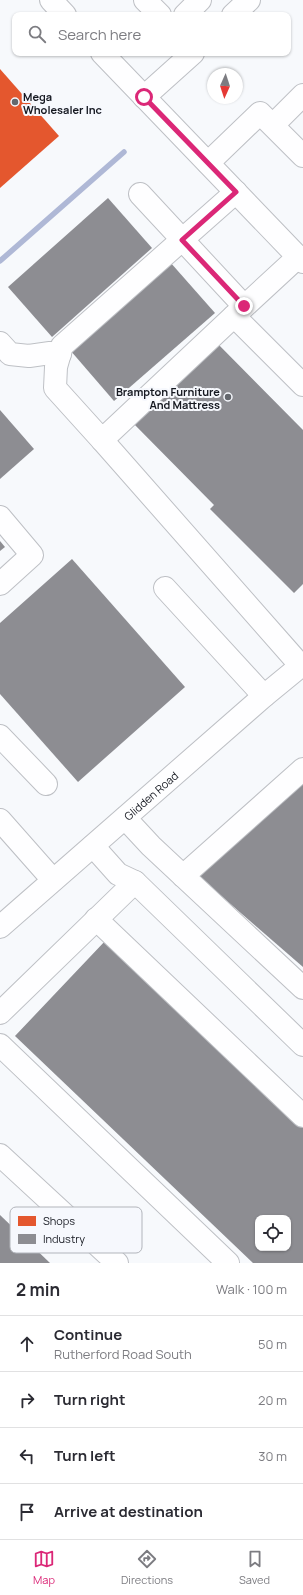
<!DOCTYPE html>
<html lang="en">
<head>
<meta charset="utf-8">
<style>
	body { margin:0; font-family:Manrope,sans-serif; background:#f2f2f3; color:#2b2b33 }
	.controls { position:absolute; right:12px; bottom:12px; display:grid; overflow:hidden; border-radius:8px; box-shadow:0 1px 3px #0004 }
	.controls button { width:36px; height:36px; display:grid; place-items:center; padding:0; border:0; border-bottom:1px solid #e1e1e2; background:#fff; color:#2b2b33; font:20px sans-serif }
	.compass { position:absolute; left:207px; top:68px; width:36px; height:36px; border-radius:50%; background:#fff; box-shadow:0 1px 3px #0004; rotate:183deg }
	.stop { position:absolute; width:12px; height:12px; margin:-9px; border:3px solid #db2777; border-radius:50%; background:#fff }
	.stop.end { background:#db2777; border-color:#fff; box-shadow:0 1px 4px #0008 }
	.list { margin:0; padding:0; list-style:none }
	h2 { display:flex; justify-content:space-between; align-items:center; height:52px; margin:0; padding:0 16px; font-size:17px }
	h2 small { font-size:13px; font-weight:400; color:#7c7c81 }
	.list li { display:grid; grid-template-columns:26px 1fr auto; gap:12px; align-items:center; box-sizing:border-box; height:56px; padding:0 16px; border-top:1px solid #e1e1e2 }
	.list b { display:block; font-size:15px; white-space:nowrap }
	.list p { margin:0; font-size:13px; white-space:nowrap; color:#7c7c81 }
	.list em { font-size:13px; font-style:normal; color:#7c7c81 }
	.icon { flex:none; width:22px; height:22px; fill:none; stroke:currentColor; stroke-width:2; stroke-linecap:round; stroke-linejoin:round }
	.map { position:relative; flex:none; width:303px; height:1263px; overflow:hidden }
	.search { position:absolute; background:#fff; box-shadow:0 1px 3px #0004; left:12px; right:12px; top:12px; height:44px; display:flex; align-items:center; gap:10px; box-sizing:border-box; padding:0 14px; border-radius:8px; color:#7c7c81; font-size:15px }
	.sheet { height:276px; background:#fff }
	nav { display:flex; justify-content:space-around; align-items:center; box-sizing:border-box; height:56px; border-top:1px solid #e1e1e2; background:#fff; font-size:11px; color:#7c7c81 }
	nav a { display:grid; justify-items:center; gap:2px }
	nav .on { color:#db2777 }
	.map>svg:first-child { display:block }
</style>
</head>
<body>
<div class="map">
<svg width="303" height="1263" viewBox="0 0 303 1263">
	<rect width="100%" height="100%" fill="#f7f9fc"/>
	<path fill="#e4572e" d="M 0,69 L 59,136 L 0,188 Z"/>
	<g fill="#8d8d92" fill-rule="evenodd">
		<path d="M 108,198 L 152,248 L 52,337 L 8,287 Z"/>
		<path d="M 170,262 L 215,313 L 114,401 L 70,350 Z"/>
		<path d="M 214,340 L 303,430 L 303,584 L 294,593 L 210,509 L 214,505 L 132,422 Z"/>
		<path d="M 0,410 L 34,449 L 0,479 Z"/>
		<path d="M 0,541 L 5,547 L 0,551 Z"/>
		<path d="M 72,559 L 185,687 L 78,782 L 0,694 L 0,623 Z"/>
		<path d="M 303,779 L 303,967 L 196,874 Z"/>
		<path d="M 106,940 L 303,1128 L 303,1263 L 253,1263 L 15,1036 ZM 258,1218 L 288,1218 L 288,1248 L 258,1248 Z"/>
		<path d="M 0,1215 L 50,1263 L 0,1263 Z"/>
	</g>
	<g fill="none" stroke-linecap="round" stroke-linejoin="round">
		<path stroke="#afb8d6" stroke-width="5.5" d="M 0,261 L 124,152"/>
		<g stroke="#bec0c5" stroke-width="24">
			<g id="minor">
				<path d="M 51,0 L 65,15"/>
				<path d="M 145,0 L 160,15"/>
				<path d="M 185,15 L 200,0"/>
				<path d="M 233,15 L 249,0"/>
				<path d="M 102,53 L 303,262"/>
				<path d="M 144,97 L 193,53"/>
				<path d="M 273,125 L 303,95"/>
				<path d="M 208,163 L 260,113 L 303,156"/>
				<path d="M 236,192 L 62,346 L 56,367 L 55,388 L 102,440 L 234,316 L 303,385"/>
				<path d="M 140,194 L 244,306"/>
				<path d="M 234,316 L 298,257"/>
				<path d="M 0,343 L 10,354 L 29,356 L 50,353 L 60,354"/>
				<path d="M 102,440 L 301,666"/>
				<path d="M 0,584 L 32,555 L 0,517"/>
				<path d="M 165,588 L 264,696"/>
				<path d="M 0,736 L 46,784"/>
				<path d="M 125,818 L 151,846 L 303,988"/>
				<path d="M 0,820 L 53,880"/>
				<path d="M 93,846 L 118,874 L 135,882 L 303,1045"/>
				<path d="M 183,876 L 303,769"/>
				<path d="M 96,919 L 303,1116"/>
				<path id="s1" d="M 0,927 L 264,696 L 303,664"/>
				<path d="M 0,1013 L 135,882"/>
				<path d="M 0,1045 L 228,1263"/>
				<path d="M 0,1155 L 117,1263"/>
			</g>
		</g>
		<use href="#minor" stroke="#fefeff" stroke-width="22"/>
	</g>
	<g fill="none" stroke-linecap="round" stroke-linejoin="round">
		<path stroke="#db2777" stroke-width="5" d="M 144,97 L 236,192 L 182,240 L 244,306"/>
	</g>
	<g fill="#64676d" stroke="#f6f8fd" stroke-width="1.5">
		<circle cx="15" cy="102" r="4"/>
		<circle cx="228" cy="397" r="4"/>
	</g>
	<g text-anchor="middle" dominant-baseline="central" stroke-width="4" stroke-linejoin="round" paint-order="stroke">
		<g font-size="11" font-weight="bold" fill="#151820" stroke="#f6f8fd" text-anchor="start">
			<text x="23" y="96">Mega<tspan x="23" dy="13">Wholesaler Inc</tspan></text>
			<text x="220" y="391" text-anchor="end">Brampton Furniture<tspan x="220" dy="13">And Mattress</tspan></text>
		</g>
		<g font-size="11" fill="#151820" stroke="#f6f8fd">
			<text stroke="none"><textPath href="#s1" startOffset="200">Glidden Road</textPath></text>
		</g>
	</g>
	<rect x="10" y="1207" width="132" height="46" rx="6" fill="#f6f8fd" stroke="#b2b5bb" stroke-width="1"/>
	<rect x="18" y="1216" width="18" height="10" fill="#e4572e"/>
	<rect x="18" y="1234" width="18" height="10" fill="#8d8d92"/>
	<g font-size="11" fill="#151820">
		<text x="43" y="1225">Shops</text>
		<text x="43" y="1243">Industry</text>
	</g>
</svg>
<div class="controls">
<button><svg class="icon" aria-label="locate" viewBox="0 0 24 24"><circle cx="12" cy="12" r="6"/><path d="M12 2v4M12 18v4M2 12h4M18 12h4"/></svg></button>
</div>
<svg class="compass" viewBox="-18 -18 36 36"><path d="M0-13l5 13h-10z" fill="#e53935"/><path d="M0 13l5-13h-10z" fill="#7c7c81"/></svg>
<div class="stop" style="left:144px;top:97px"></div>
<div class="stop end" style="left:244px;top:306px"></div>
<div class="search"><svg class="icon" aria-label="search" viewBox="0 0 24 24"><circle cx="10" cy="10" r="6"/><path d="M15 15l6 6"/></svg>Search here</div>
</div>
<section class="sheet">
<h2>2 min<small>Walk · 100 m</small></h2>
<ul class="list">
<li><svg class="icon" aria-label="ahead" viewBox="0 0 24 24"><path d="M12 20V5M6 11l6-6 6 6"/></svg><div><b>Continue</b><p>Rutherford Road South</p></div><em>50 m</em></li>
<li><svg class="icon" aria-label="right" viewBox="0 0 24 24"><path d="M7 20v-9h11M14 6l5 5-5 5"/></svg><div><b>Turn right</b></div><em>20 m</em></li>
<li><svg class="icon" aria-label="left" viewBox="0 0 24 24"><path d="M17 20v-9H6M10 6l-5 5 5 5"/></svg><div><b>Turn left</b></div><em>30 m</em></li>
<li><svg class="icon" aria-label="arrive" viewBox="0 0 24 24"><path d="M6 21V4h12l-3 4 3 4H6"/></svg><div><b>Arrive at destination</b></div></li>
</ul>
</section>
<nav>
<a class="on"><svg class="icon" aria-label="map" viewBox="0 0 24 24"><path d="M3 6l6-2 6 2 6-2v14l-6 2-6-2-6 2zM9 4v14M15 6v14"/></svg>Map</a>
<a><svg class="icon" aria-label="directions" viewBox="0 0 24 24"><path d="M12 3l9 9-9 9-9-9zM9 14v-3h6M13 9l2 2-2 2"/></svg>Directions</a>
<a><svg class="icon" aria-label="saved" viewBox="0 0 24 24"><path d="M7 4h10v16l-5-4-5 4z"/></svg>Saved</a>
</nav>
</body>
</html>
